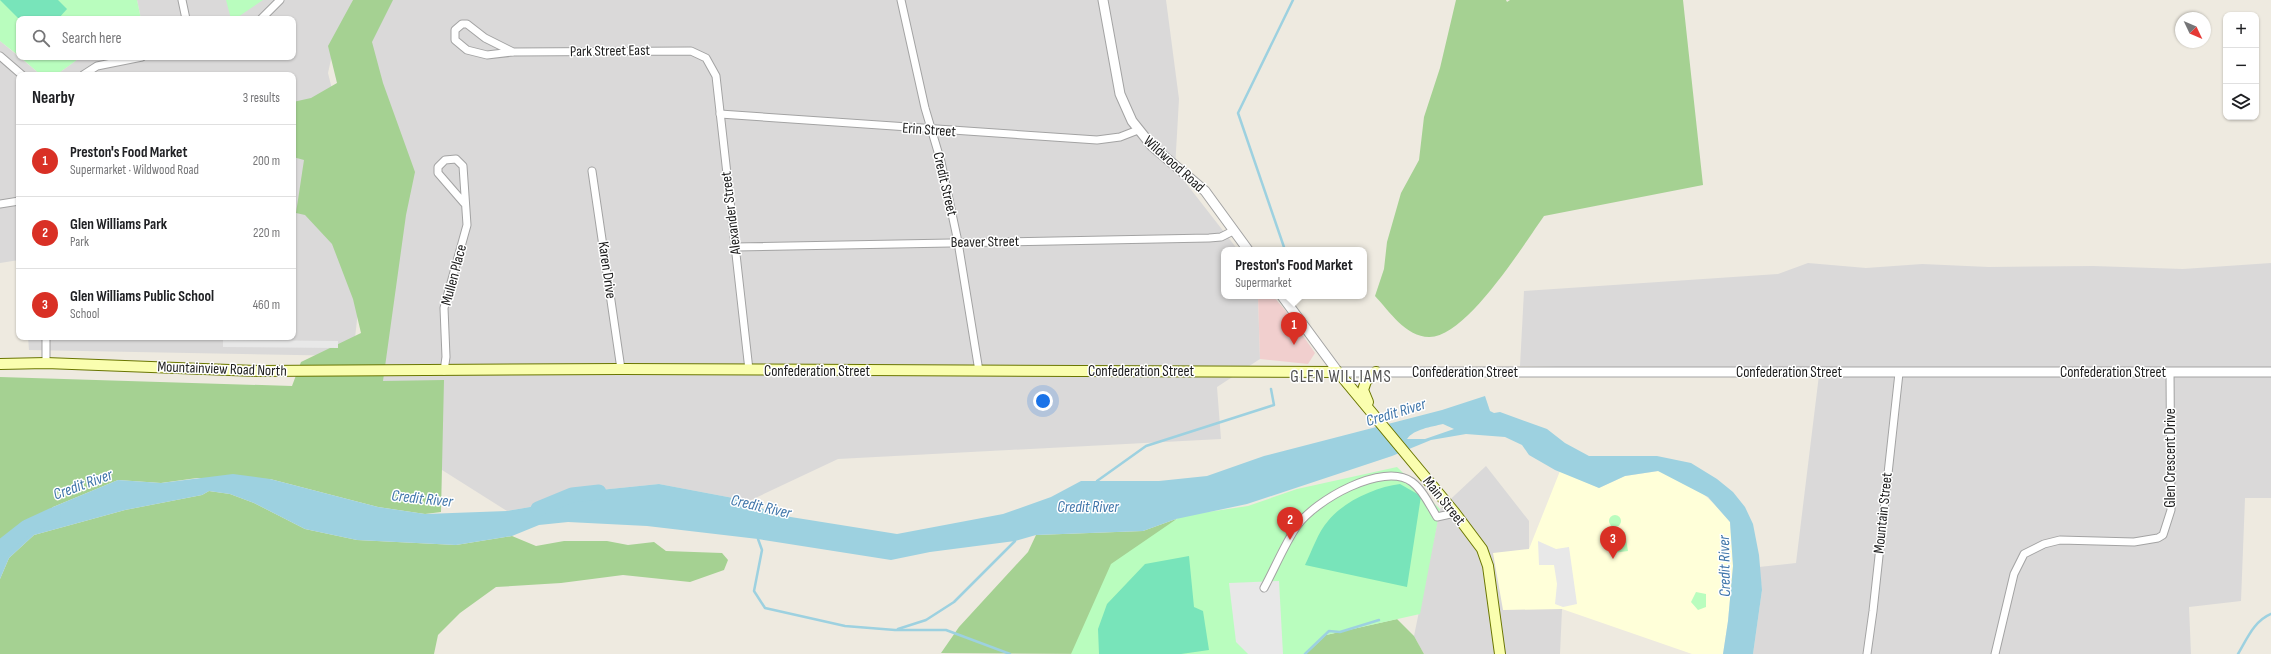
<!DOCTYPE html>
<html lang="en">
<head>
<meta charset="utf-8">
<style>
	body { margin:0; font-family:"Sofia Sans Condensed",sans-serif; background:#f6f6f6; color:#202124 }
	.controls { position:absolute; right:12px; top:12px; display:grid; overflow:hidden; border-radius:8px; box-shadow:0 1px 3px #0004 }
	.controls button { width:36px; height:36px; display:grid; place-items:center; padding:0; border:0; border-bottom:1px solid #e0e0e0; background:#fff; color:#202124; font:20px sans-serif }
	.compass { position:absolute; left:2175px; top:12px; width:36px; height:36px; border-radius:50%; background:#fff; box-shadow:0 1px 3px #0004; rotate:134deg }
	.you { position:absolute; left:1043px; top:401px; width:14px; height:14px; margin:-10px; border:3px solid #fff; border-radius:50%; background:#1a73e8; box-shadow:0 0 0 6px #1a73e833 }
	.badge { display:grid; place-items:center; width:26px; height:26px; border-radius:50%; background:#d93025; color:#fff; font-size:13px; font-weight:700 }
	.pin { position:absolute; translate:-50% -33px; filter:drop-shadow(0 1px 2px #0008) }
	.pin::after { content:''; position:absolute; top:21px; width:14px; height:12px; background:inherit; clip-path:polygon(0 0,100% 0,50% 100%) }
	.popup { position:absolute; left:1221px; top:247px; width:146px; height:52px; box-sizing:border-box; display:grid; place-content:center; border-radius:8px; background:#fff; filter:drop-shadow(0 1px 3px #0005); font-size:13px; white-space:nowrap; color:#757577 }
	.popup b { font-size:15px; color:#202124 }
	.popup::after { content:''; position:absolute; left:50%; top:100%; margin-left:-8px; border:8px solid transparent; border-top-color:#fff }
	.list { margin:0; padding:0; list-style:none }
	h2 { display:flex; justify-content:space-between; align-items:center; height:52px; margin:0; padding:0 16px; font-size:17px }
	h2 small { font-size:13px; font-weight:400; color:#757577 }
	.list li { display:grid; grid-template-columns:26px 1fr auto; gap:12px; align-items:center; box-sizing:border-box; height:72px; padding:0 16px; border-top:1px solid #e0e0e0 }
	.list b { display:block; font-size:15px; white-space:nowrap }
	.list p { margin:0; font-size:13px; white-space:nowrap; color:#757577 }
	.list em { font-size:13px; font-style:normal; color:#757577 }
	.icon { flex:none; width:22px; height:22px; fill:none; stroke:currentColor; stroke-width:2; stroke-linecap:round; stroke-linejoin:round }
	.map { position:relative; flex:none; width:2271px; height:654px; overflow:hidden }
	.search { position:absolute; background:#fff; box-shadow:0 1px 3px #0004; left:16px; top:16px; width:280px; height:44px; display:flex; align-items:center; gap:10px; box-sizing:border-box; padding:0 14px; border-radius:8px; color:#757577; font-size:15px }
	.panel { position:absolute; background:#fff; box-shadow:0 1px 3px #0004; left:16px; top:72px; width:280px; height:268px; border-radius:8px }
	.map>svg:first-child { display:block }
</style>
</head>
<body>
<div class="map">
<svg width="2271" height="654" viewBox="0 0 2271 654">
	<rect width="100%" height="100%" fill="#eeeae0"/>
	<g fill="#dad9d9">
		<path d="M 137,0 L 353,0 L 335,41 L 328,73 L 367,230 L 353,356 L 29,350 L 28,337 L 293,337 L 293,75 L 56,75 L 81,57 L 293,57 L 293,19 L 141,19 Z"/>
		<path d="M 378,0 L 1166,0 L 1179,99 L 1175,169 L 1238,250 L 1224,250 L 1224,296 L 1258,296 L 1260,359 L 1217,387 L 1221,439 L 838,459 L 749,501 L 659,484 L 590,491 L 553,503 L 507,511 L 423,458 L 376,408 L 357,27 Z"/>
		<path d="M 0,41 L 41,75 L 19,75 L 19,260 L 0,263 Z"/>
		<path d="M 1808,263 L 1866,268 L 1922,264 L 1989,267 L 2093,266 L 2183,269 L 2271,263 L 2271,498 L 2245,498 L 2241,601 L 2189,607 L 2191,654 L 1753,654 L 1762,590 L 1759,567 L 1796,563 L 1819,375 L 1520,366 L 1524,291 L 1778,274 Z"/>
		<path d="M 1486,466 L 1529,521 L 1529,549 L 1503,609 L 1562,609 L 1560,654 L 1424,654 L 1414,636 L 1440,509 Z"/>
	</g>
	<path fill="#f1cfce" d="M 1258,296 L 1273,296 L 1285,310 L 1315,353 L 1308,364 L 1260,359 Z"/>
	<path fill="#ffffd9" d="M 1560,471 L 1599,488 L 1625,476 L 1659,471 L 1700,491 L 1713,503 L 1730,522 L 1733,566 L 1728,621 L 1723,654 L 1692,654 L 1562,609 L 1503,610 L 1493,553 L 1529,549 Z"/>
	<g fill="#a5d192">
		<path d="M 353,0 L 393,0 L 372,42 L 383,83 L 415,172 L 406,215 L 383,381 L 444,380 L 441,512 L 425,514 L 378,507 L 270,479 L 197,478 L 161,483 L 118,480 L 53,507 L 0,554 L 0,377 L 292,386 L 301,362 L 361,333 L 353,299 L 332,244 L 305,215 L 296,213 L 304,160 L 293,157 L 293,102 L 311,98 L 337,83 L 328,46 Z"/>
		<path d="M 1456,0 L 1506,0 L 1507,2 L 1510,0 L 1683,0 L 1703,185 L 1544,216 C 1524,244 1466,338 1429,337 C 1406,337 1389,311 1375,296 L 1384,269 L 1387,242 L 1401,193 L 1419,160 L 1424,117 L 1440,68 Z"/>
		<path d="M 209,491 L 230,494 L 254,503 L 305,529 L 357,540 L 456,545 L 512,536 L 536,546 L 564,541 L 607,541 L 628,545 L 654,542 L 666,551 L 722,553 L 728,560 L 724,570 L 690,582 L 623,575 L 561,583 L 496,587 L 460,613 L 438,635 L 434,654 L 0,654 L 0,579 L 9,558 L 34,535 L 125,510 L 202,495 Z"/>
		<path d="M 1176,519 L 1164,547 L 1090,654 L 941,653 L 959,627 L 1028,552 L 1036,535 L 1143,531 Z"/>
		<path d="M 1397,619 L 1414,636 L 1424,654 L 1306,654 L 1326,635 Z"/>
	</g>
	<g fill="#b9fdbe">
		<path d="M 0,0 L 137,0 L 141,19 L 19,19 L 19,56 L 0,41 Z"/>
		<path d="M 226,0 L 263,0 L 235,19 L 231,19 Z"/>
		<path d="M 20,57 L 81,57 L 56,75 L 41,75 Z"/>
		<path d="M 1397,467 L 1440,509 L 1420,614 L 1326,635 L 1306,654 L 1071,654 L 1111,564 L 1181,516 L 1248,506 L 1297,489 Z"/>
		<circle cx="1615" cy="521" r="6"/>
		<path d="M 1625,532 L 1628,551 L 1613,553 L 1610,534 Z"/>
		<path d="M 1696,592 L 1706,594 L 1706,607 L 1698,610 L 1691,602 Z"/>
	</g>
	<g fill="#78e4ba">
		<path d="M 0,0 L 58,0 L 67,9 L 58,19 L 19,19 Z"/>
		<path d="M 1400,484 L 1421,496 L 1407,587 L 1305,565 C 1312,551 1318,532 1328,521 C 1344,501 1376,487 1400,484 Z"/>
		<path d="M 1189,556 L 1194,607 L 1203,611 L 1209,650 L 1181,654 L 1099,654 L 1098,629 L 1107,604 L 1145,564 Z"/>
	</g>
	<g fill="#e8e8e8">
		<path d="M 223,340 L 338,341 L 338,348 L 223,347 Z"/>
		<path d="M 1538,541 L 1556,549 L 1569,547 L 1577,604 L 1563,607 L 1555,604 L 1557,584 L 1554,565 L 1539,565 Z"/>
		<path d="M 1279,581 L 1283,654 L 1248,654 L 1236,642 L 1229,583 Z"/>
	</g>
	<path fill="#9dd1e0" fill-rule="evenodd" d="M 1485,396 L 1490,411 L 1494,413 L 1500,412 L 1547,429 L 1565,443 L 1589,456 L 1657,456 L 1691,463 L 1717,479 L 1733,492 L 1745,507 L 1753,524 L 1759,555 L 1762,590 L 1753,654 L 1723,654 L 1728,621 L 1733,566 L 1730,522 L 1708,497 L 1658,471 L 1625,476 L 1599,488 L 1555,470 L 1529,455 L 1522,445 L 1505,437 L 1466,434 L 1431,440 L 1392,456 L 1247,504 L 1176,519 L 1143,531 L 1036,535 L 1015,541 L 930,552 L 891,560 L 758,539 L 647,526 L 568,522 L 539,525 L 512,536 L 456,545 L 357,540 L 305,529 L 254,503 L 230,494 L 209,491 L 202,495 L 125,510 L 34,535 L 9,558 L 0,579 L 0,554 L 53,507 L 118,480 L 161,483 L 233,474 L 270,479 L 378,507 L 425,514 L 507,511 L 553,503 L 590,491 L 659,484 L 749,501 L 772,514 L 897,534 L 1003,514 L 1051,497 L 1081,481 L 1159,481 L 1207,476 L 1264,456 L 1442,410 ZM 1443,424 L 1454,429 L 1425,439 L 1407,439 C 1414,429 1431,427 1443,424 Z"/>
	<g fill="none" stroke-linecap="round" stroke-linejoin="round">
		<g stroke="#9dd1e0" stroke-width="2.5">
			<path d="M 1285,250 L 1238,113 L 1293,0"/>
			<path d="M 1097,481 L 1146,446 L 1274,405 L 1271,389"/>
			<path d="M 758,539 L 762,550 L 754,591 L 765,608 L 845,626 L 895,630 L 946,630 L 1010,654"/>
			<path d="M 898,629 L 926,620 L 954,602 L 1015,541"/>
			<path d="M 1305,654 L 1329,631 L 1340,632 L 1379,620"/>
			<path d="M 2238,654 C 2247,639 2254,621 2271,614"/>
		</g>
		<g stroke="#9dd1e0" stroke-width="15">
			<path d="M 538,509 L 572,495 L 599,492"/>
			<path d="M 0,548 L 27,527 L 53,515"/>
		</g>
		<g stroke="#a3a3a3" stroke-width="9">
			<g id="minor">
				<path d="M 182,0 L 186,19"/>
				<path d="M 901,0 L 925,108 L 941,162 L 958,242 L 979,371"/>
				<path d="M 261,19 L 280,0"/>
				<path d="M 513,52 L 485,38 L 467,24 L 462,24 L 455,30 L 455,40 L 467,50 L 487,55 L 513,52 L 691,51 L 706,58 L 716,76 L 749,370"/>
				<path d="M 0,56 L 22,75"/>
				<path d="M 83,75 L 97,66 L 142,57"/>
				<path d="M 720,114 L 1097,140 L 1120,137 L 1138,130"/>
				<path d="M 592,171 L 621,369"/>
				<path d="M 0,204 L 19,201"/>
				<path d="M 735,247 L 1209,238 L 1221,237 L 1233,231"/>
				<path d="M 46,337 L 46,363"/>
				<path d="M 444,371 L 446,357 L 444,308 L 467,225 L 463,166 L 456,159 L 445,160 L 438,167 L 438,173 L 464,203"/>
				<path d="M 1264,588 C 1275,568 1284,545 1297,526 C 1314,501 1383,461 1412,482 C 1423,490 1430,506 1437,517 L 1455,513"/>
				<path d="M 1867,654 L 1873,611 L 1899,373"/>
				<path d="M 1995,654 L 2014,574 L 2024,554 L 2044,544 L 2060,540 L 2134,542 L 2158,538 L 2163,535 L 2171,510 L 2170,372"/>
			</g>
		</g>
		<g stroke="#a3a3a3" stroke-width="11">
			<g id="tertiary">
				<path d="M 1103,0 L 1120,94 L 1132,121 L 1152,146 L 1205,191 L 1248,250"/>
				<path d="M 1282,296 L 1338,372 L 2271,372"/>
			</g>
		</g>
		<g stroke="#6a7600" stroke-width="12">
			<g id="secondary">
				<path d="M 0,364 L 46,363 L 258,371 L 621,369 L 1338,372 L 1455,513 L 1482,549 L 1488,566 L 1500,654"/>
				<path d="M 1368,402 L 1363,390 L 1366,381 L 1376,372"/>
			</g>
		</g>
		<use href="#minor" stroke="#fff" stroke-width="7"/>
		<use href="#tertiary" stroke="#fff" stroke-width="9"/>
		<use href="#secondary" stroke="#fafeaf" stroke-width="10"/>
	</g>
	<g text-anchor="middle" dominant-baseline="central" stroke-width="3" stroke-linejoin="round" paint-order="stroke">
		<g font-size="15" fill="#1c1c1c" stroke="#fff">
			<text transform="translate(610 51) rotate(-1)">Park Street East</text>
			<text transform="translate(929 130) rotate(4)">Erin Street</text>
			<text transform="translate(1174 164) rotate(42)">Wildwood Road</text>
			<text transform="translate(945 184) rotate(77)">Credit Street</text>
			<text transform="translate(731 213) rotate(-97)">Alexander Street</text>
			<text transform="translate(985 242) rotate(-1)">Beaver Street</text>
			<text transform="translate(607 270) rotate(82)">Karen Drive</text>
			<text transform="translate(454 275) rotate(-75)">Mullen Place</text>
			<text transform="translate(222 369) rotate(2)">Mountainview Road North</text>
			<text x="817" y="371">Confederation Street</text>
			<text x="1141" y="371">Confederation Street</text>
			<text x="1465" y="372">Confederation Street</text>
			<text x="1789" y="372">Confederation Street</text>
			<text x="2113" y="372">Confederation Street</text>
			<text transform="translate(2170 458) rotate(-90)">Glen Crescent Drive</text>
			<text transform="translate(1444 501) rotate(51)">Main Street</text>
			<text transform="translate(1883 513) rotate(-84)">Mountain Street</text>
		</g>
		<g font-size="16" font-style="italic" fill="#4076aa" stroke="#fff">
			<text transform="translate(1396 413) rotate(-17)">Credit River</text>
			<text transform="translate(83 485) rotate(-20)">Credit River</text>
			<text transform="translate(422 499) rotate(6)">Credit River</text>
			<text transform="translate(761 507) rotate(13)">Credit River</text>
			<text x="1088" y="507">Credit River</text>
			<text transform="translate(1725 566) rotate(-91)">Credit River</text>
		</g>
		<g font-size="17" letter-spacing="1" fill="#4f4f4f" stroke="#fff">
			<text x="1341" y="377">GLEN WILLIAMS</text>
		</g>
	</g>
</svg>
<div class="controls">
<button>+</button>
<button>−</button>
<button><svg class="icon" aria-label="layers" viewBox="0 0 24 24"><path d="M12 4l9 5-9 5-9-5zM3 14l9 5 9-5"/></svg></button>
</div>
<svg class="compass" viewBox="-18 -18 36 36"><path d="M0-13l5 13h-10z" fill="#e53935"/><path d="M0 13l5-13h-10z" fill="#757577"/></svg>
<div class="you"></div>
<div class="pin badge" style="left:1294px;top:345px">1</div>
<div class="popup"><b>Preston's Food Market</b>Supermarket</div>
<div class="pin badge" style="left:1290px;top:540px">2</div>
<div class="pin badge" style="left:1613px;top:559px">3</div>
<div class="search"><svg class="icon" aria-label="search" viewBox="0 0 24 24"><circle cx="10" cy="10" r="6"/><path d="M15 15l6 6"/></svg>Search here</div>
<section class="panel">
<h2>Nearby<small>3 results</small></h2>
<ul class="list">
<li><span class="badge">1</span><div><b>Preston's Food Market</b><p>Supermarket · Wildwood Road</p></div><em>200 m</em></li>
<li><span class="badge">2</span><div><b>Glen Williams Park</b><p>Park</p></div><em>220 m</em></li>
<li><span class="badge">3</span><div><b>Glen Williams Public School</b><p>School</p></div><em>460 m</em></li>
</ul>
</section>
</div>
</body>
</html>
